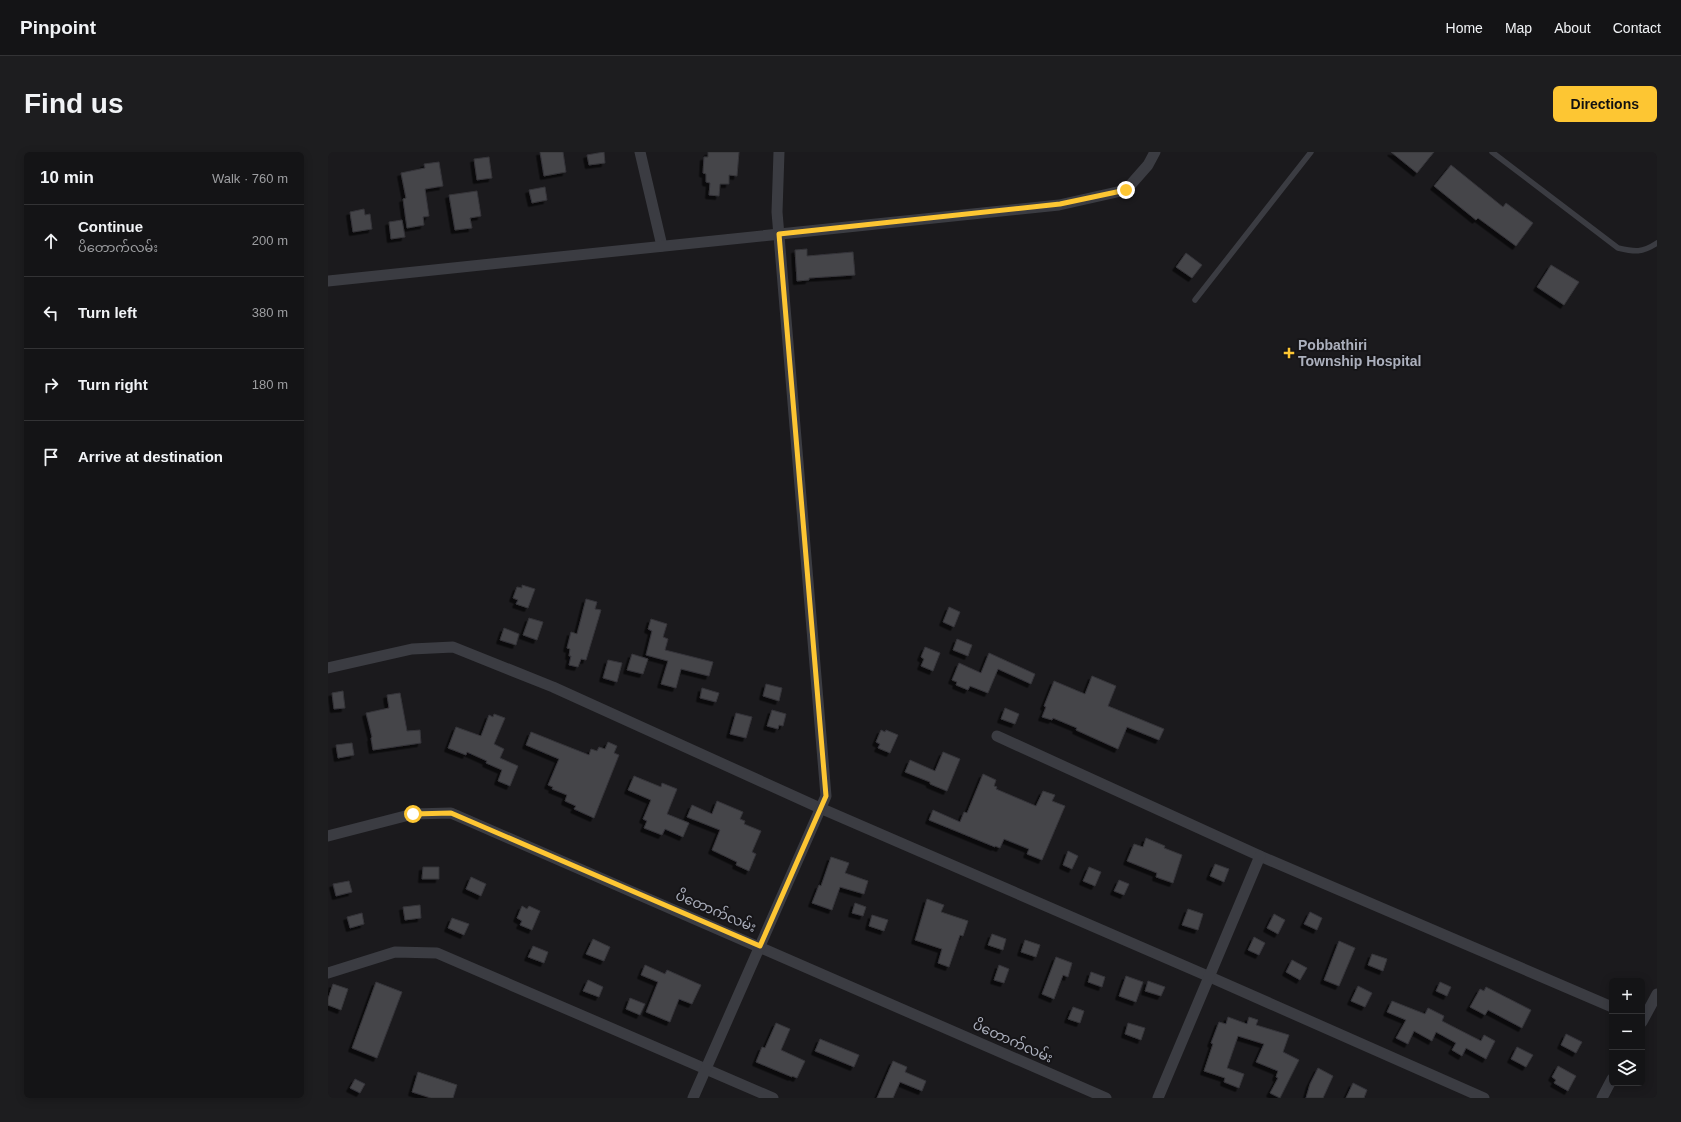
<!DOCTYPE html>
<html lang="en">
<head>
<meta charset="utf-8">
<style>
	body { margin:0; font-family:Helvetica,"Noto Sans Myanmar",sans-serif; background:#1d1d1f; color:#f1f3f6 }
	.controls { position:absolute; right:12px; bottom:12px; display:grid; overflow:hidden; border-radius:6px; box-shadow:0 2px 10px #0003 }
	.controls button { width:36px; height:36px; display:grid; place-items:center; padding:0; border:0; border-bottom:1px solid #333335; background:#141416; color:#f1f3f6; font:20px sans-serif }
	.stop { position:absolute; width:12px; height:12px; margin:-9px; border:3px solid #fdc633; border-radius:50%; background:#fff }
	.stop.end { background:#fdc633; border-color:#fff; box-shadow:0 1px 4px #0008 }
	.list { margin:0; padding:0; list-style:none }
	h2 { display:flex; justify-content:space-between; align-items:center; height:52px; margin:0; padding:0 16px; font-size:17px }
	h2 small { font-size:13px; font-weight:400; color:#9d9ea1 }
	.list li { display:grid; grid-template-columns:26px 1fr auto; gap:12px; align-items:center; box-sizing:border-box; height:72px; padding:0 16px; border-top:1px solid #333335 }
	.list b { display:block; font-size:15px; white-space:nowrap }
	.list p { margin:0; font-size:13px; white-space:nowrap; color:#9d9ea1 }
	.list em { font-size:13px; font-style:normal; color:#9d9ea1 }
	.icon { flex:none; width:22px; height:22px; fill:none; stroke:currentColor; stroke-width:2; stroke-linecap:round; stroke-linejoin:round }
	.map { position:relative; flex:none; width:1329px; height:946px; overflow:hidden; border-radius:6px }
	header { display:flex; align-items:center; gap:24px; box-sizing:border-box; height:56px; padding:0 20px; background:#141416; border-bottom:1px solid #333335 }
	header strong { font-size:19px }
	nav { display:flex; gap:22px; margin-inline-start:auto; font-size:14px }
	.intro { display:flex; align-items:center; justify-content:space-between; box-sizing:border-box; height:96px; padding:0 24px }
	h1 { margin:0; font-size:28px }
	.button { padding:10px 18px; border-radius:6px; background:#fdc633; color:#111; font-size:14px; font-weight:700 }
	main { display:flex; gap:24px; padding:0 24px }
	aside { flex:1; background:#141416; border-radius:6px; box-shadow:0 2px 10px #0003 }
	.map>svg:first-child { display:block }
</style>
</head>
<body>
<header>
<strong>Pinpoint</strong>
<nav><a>Home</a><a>Map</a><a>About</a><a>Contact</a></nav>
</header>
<div class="intro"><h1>Find us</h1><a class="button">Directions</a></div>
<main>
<aside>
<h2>10 min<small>Walk · 760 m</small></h2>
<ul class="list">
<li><svg class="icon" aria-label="ahead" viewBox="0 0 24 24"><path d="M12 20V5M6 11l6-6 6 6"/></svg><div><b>Continue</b><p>ပိတောက်လမ်း</p></div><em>200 m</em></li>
<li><svg class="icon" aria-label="left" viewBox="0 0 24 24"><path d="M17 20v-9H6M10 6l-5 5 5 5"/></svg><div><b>Turn left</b></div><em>380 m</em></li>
<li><svg class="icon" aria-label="right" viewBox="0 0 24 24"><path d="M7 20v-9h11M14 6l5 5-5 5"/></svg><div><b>Turn right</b></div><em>180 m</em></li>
<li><svg class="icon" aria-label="arrive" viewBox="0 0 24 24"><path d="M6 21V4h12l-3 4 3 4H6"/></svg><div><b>Arrive at destination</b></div></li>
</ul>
</aside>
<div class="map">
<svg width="1329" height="946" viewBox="0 0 1329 946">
	<defs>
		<filter id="shadow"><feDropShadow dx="-3.5" dy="3.5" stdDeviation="0" flood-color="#0009"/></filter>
	</defs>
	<rect width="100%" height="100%" fill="#1b1a1d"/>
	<g fill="#45454a" stroke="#353439" filter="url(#shadow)">
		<path d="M 212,0 L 235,0 L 238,20 L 216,24 Z"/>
		<path d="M 276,0 L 277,11 L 261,13 L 259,3 Z"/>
		<path d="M 380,0 L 411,0 L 409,24 L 401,23 L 401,32 L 392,32 L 391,44 L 381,43 L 382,31 L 378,30 L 378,22 L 375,21 L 376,5 L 380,5 Z"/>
		<path d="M 1063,0 L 1106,0 L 1089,21 Z"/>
		<path d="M 161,5 L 164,26 L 149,28 L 146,7 Z"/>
		<path d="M 111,10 L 115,34 L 97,37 L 101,64 L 95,65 L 96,73 L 79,76 L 75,47 L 78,46 L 73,21 L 97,16 L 96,12 Z"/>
		<path d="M 1123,13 L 1175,55 L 1178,51 L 1205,71 L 1188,94 L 1150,66 L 1148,68 L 1106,34 Z"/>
		<path d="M 217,35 L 219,48 L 204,51 L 201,38 Z"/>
		<path d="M 149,39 L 153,64 L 142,66 L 144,76 L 127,78 L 121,43 Z"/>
		<path d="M 36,57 L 37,63 L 42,62 L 44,77 L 25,80 L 22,60 Z"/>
		<path d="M 74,68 L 77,85 L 63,87 L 61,70 Z"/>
		<path d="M 479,97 L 479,104 L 525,100 L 527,123 L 481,126 L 481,128 L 469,129 L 467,98 Z"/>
		<path d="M 858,101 L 874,113 L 864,126 L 848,115 Z"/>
		<path d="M 1223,113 L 1251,130 L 1236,153 L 1209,135 Z"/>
		<path d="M 194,433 L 207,437 L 200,456 L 188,452 L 190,448 L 185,446 L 189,435 L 194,436 Z"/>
		<path d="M 258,447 L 269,450 L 267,457 L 273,458 L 258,508 L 253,507 L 250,515 L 241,513 L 243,504 L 241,504 L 242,497 L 239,496 L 243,480 L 249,482 Z"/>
		<path d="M 621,455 L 632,460 L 626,475 L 615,470 Z"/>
		<path d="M 201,466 L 215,470 L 209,488 L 195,483 Z"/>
		<path d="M 323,467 L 339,472 L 335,485 L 340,487 L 337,498 L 385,510 L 381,524 L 353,517 L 348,536 L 333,532 L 340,509 L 318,503 L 324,479 L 320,477 Z"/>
		<path d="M 176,476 L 191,482 L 188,493 L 172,488 Z"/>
		<path d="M 629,487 L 644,493 L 640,504 L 625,498 Z"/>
		<path d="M 597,495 L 612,501 L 605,519 L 593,514 L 596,507 L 593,505 Z"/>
		<path d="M 661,501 L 707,522 L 703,532 L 670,517 L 660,541 L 642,534 L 640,538 L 628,533 L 629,530 L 624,528 L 631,511 L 653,521 Z"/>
		<path d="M 304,502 L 320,507 L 315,522 L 299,518 Z"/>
		<path d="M 280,508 L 294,511 L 289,530 L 275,526 Z"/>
		<path d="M 764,524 L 788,534 L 780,554 L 836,577 L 831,588 L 799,575 L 790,597 L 748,578 L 749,576 L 725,566 L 724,568 L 714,565 L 718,555 L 716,554 L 726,529 L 757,542 Z"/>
		<path d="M 438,532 L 454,536 L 451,549 L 435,544 Z"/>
		<path d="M 374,536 L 391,541 L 388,550 L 372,546 Z"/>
		<path d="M 15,539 L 17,556 L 6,557 L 4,541 Z"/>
		<path d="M 72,541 L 79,579 L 92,578 L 93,591 L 45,598 L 43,586 L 44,585 L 38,561 L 61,556 L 59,543 Z"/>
		<path d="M 677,556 L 691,562 L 687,572 L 673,567 Z"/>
		<path d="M 444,558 L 458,562 L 455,574 L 451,573 L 450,577 L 439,574 Z"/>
		<path d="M 408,561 L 424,565 L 418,586 L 402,582 Z"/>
		<path d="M 166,562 L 177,566 L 166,592 L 176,597 L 172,606 L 190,614 L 182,634 L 170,629 L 174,618 L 158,611 L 159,609 L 139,600 L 138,603 L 120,596 L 128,575 L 153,584 L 161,563 L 165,565 Z"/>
		<path d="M 553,578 L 557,580 L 558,578 L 570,583 L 562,601 L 550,596 L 552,592 L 548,590 Z"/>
		<path d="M 203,580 L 261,603 L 263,597 L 269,599 L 271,595 L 277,597 L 280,590 L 289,594 L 286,601 L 291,603 L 266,666 L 246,657 L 248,654 L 237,649 L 239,643 L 224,637 L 225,635 L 220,633 L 231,607 L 198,593 Z"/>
		<path d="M 24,591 L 26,603 L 10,606 L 8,593 Z"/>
		<path d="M 615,600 L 632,607 L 619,639 L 602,632 L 602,630 L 577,620 L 582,608 L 607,619 Z"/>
		<path d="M 655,622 L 668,628 L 666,634 L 669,635 L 668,637 L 708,654 L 715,639 L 727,643 L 724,649 L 737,654 L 714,708 L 699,702 L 701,697 L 676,687 L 672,696 L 667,694 L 667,695 L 601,668 L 605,658 L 632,670 L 636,660 L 639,661 Z"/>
		<path d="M 306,624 L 333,635 L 334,631 L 349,637 L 339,662 L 361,671 L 355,685 L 337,677 L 334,683 L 316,676 L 319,669 L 315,667 L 323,648 L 300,638 Z"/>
		<path d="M 389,649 L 415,660 L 412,667 L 417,669 L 416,672 L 433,679 L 424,700 L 428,702 L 421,719 L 408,713 L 409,710 L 384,698 L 392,678 L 359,665 L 364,653 L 384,662 Z"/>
		<path d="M 818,686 L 837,694 L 836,696 L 854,703 L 845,731 L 828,725 L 829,721 L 799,709 L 806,692 L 815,695 Z"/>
		<path d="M 740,699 L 750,704 L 744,717 L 735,713 Z"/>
		<path d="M 503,705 L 521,711 L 517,721 L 540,729 L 536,742 L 512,735 L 504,758 L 484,751 L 491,733 L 493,734 Z"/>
		<path d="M 887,712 L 901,717 L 896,730 L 882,724 Z"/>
		<path d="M 95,715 L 111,715 L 111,727 L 94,727 Z"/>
		<path d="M 761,715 L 773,720 L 767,734 L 755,729 Z"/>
		<path d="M 143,725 L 158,732 L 153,744 L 138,737 Z"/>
		<path d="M 791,728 L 801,732 L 796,743 L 786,739 Z"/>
		<path d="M 21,729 L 24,740 L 8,744 L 5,732 Z"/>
		<path d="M 599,747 L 616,753 L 613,760 L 640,769 L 635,784 L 632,783 L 621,815 L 610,811 L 614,797 L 587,788 Z"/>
		<path d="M 527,751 L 538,755 L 535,764 L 524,761 Z"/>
		<path d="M 92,753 L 93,766 L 77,768 L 75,755 Z"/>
		<path d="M 194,754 L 199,757 L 201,754 L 212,759 L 204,778 L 192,773 L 194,769 L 189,766 Z"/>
		<path d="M 860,757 L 875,762 L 870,778 L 854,773 Z"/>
		<path d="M 982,760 L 994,766 L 989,778 L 976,772 Z"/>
		<path d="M 34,761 L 36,772 L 22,776 L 19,765 Z"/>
		<path d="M 946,762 L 957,768 L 950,782 L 939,776 Z"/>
		<path d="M 544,763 L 560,768 L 556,779 L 541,774 Z"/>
		<path d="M 124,766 L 141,772 L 136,783 L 120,776 Z"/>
		<path d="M 664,782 L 678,787 L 675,798 L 660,793 Z"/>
		<path d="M 926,785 L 937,791 L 931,803 L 920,798 Z"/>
		<path d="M 265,787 L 282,795 L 276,809 L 258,802 Z"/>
		<path d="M 697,788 L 712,793 L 708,805 L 693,800 Z"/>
		<path d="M 1011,789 L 1027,796 L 1011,834 L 996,828 Z"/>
		<path d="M 205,794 L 220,800 L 216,811 L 200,805 Z"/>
		<path d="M 1044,802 L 1059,807 L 1055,819 L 1040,813 Z"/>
		<path d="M 728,805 L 744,811 L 740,825 L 735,823 L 726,847 L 714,842 Z"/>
		<path d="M 964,808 L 979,816 L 972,828 L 958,820 Z"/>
		<path d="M 317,813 L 337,822 L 339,818 L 373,833 L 364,852 L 351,847 L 342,870 L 318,860 L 330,830 L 313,823 Z"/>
		<path d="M 671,813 L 681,817 L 676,831 L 666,828 Z"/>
		<path d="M 763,820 L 777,825 L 774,835 L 760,830 Z"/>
		<path d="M 798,824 L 815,830 L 808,850 L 791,844 Z"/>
		<path d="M 260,828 L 275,835 L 271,845 L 255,839 Z"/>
		<path d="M 820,829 L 837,835 L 833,844 L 817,839 Z"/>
		<path d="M 48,830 L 74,840 L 49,906 L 24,896 Z"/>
		<path d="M 1112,830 L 1123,835 L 1119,844 L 1108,839 Z"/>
		<path d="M 5,832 L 20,837 L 13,858 L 0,853 L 0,847 Z"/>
		<path d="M 1030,834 L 1044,841 L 1037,855 L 1023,849 Z"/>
		<path d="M 1158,835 L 1203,858 L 1194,876 L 1160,858 L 1157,863 L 1142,855 L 1152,837 L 1156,839 Z"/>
		<path d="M 302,846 L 317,852 L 312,863 L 298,857 Z"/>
		<path d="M 1064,849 L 1097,862 L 1100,856 L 1116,864 L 1114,869 L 1153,889 L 1156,883 L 1167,889 L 1158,907 L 1138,896 L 1134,904 L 1124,898 L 1128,891 L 1108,880 L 1104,889 L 1086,879 L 1080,892 L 1068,886 L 1078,868 L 1059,860 Z"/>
		<path d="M 745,855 L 756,859 L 752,871 L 740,867 Z"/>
		<path d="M 900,865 L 919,872 L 921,865 L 930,868 L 928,873 L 961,883 L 955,900 L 971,908 L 952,946 L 942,941 L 950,926 L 948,925 L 950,919 L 928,910 L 936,892 L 910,884 L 899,916 L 916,922 L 911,936 L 896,930 L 897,926 L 876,919 L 885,892 L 883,891 L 891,870 L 898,872 Z"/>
		<path d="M 448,871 L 462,877 L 453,898 L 477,909 L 469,926 L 464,924 L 464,925 L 428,910 L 434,895 L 437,896 Z"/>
		<path d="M 800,871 L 817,876 L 813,888 L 797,882 Z"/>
		<path d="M 1238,882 L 1254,890 L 1248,901 L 1233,893 Z"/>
		<path d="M 492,887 L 531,903 L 526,915 L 487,899 Z"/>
		<path d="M 1189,895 L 1205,903 L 1198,915 L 1183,907 Z"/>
		<path d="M 565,909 L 579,915 L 577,920 L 598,929 L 594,939 L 572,930 L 565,946 L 549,946 Z"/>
		<path d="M 1230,914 L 1248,924 L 1240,939 L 1226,931 L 1228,928 L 1224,925 Z"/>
		<path d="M 990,916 L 1005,924 L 995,946 L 978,946 L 982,932 Z"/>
		<path d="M 90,920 L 129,933 L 125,946 L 103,946 L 84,940 Z"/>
		<path d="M 27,927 L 37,932 L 32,941 L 22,936 Z"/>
		<path d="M 1025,931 L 1039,938 L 1036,946 L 1018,946 Z"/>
	</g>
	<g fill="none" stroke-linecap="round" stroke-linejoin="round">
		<g stroke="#3b3c42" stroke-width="5.5">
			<path d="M 1164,0 L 1290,96 C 1307,100 1314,101 1329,91"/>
			<path d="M 867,148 L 983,0"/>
		</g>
		<g stroke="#3b3c42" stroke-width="11">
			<path d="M 312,0 L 334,94"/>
			<path d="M 0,129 L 731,53 L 798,38 L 820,13 L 827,0"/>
			<path d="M 0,516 L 84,497 L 125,495 L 225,535 L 492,656 L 882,825 L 1156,946"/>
			<path d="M 669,584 L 932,704 L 1284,855"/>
			<path d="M 0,684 L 85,662 L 123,661 L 778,946"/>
			<path d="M 0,821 L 67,800 L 109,801 L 445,946"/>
			<path d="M 1314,870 L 1329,842"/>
			<path d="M 365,946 L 498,644 L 449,60 L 451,0"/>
			<path d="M 830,946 L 932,704"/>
			<path d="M 1274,946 L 1284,927"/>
		</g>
	</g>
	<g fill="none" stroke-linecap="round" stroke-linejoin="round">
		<path stroke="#fdc633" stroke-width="5" d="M 85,662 L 123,661 L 432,794 L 498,644 L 451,82 L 732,52 L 798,38"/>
	</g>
	<path fill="#fdc633" stroke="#161518" stroke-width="1.5" d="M959 195h4v4h4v4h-4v4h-4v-4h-4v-4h4z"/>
	<g text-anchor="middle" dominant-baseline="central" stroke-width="4" stroke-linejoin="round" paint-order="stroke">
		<g font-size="14" font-weight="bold" fill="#acb0bd" stroke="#161518" text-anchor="start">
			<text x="970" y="193">Pobbathiri<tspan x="970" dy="16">Township Hospital</tspan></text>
		</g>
		<g font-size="14" fill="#acb0bd" stroke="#161518">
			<text transform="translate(388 759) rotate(23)">ပိတောက်လမ်း</text>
			<text transform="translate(685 889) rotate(24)">ပိတောက်လမ်း</text>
		</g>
	</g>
</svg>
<div class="controls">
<button>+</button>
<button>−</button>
<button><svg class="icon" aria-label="layers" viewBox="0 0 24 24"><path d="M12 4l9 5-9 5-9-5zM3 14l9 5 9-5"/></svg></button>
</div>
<div class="stop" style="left:85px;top:662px"></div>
<div class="stop end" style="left:798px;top:38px"></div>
</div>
</main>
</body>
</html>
